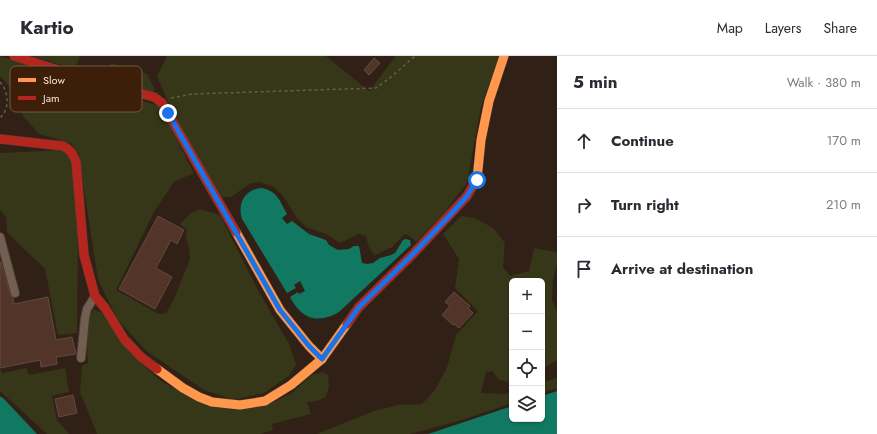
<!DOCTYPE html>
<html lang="en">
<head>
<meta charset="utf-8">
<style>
	body { margin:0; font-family:Jost,sans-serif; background:#f2f2f3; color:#2b2b33 }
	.controls { position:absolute; right:12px; bottom:12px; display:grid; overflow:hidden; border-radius:6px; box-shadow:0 1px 3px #0004 }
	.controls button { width:36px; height:36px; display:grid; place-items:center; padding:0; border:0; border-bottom:1px solid #e1e1e2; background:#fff; color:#2b2b33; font:20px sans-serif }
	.stop { position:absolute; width:12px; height:12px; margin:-9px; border:3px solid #1a73e8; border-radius:50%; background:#fff }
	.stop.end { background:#1a73e8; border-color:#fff; box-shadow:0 1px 4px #0008 }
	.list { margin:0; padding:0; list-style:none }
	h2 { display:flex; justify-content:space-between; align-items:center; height:52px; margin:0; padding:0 16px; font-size:17px }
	h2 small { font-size:13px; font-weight:400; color:#7c7c81 }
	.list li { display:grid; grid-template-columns:26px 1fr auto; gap:12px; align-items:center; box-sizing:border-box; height:64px; padding:0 16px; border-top:1px solid #e1e1e2 }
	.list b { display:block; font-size:15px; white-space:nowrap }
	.list em { font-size:13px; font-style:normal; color:#7c7c81 }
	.icon { flex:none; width:22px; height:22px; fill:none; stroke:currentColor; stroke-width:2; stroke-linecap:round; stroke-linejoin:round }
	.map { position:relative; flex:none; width:557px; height:378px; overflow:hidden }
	header { display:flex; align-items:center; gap:24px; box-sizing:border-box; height:56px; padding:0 20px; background:#fff; border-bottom:1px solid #e1e1e2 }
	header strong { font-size:19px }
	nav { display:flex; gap:22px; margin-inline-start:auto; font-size:14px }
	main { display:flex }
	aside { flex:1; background:#fff }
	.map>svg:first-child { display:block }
</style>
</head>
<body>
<header>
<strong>Kartio</strong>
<nav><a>Map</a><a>Layers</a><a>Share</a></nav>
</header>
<main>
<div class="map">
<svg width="557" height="378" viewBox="0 0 557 378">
	<rect width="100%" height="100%" fill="#302015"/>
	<g fill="#363618">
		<path d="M 0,0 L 48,16 L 159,50 L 194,117 L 174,126 L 154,156 L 116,234 L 159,258 L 166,257 L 174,243 L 190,203 L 189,191 L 186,182 L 187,174 L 180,168 L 190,158 L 200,153 L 220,159 L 258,234 L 289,288 L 296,309 L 289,320 L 264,337 L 234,344 L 204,334 L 145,294 L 118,264 L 98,224 L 84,133 L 79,98 L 71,87 L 39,78 L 23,60 L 16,41 L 5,25 L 0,21 Z"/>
		<path d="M 32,0 L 80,0 L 75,13 Z"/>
		<path d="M 167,0 L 326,0 L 369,35 L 396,0 L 499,0 L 481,51 L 467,127 L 444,157 L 416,186 L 411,181 L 405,178 L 392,191 L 375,199 C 369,194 368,189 366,180 L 359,178 L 340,187 L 326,178 L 306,171 L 297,162 L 283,140 L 274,131 L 260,126 L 251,127 L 231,141 L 222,141 L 174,61 L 157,20 Z"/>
		<path d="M 111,7 L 147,18 L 155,34 L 152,37 L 104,25 Z"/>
		<path d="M 62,94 L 69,99 L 72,108 L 78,185 L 77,277 L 58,279 L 45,213 L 22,191 L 7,176 L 6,161 L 0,154 L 0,97 Z"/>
		<path d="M 461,160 L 475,162 L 493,172 L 505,187 L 503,211 L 510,220 L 529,215 L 534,192 L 557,196 L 557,207 L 553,225 L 552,244 L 557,255 L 557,304 L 542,313 L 542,225 L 512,225 L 512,327 L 499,324 L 492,315 L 486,316 L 481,337 L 505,338 L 512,336 L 512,347 L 462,364 L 410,378 L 316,378 L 377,354 L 398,349 L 422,348 L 435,334 L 447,311 L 456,279 L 478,255 L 455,232 L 459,203 L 443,178 Z"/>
		<path d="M 93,254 L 101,256 L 130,297 L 161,325 L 196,344 L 265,350 L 292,337 L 311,319 L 323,316 L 328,319 L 329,331 L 326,341 L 317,345 L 307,346 L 311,358 L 272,368 L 273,374 L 260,378 L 97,378 L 80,336 L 82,310 L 88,307 C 87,290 84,269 93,254 Z"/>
		<path d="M 26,312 L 29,319 L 65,312 L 69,336 L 52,340 L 57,364 L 69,378 L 47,378 L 0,335 L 0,314 L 3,317 Z"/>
		<path d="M 557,322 L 557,332 L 542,337 L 542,327 Z"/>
	</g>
	<g fill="#117861">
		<path d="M 262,132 C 277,135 280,145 287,158 L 282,162 L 287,168 L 292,165 L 309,178 L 326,184 L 329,189 L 338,194 L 349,193 L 354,190 L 359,190 L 362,207 L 367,208 L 373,207 L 380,202 L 391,199 L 395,197 L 403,184 L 405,183 L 410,184 L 411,189 L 339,256 C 326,264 310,266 299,254 C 295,250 292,245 290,241 L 298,236 L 299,238 L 305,235 L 300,225 L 294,229 L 296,232 L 287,237 L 242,163 C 237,147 245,133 262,132 Z"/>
		<path d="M 557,335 L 557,378 L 428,378 L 512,350 L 512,363 L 542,363 L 542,340 Z"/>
		<path d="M 0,340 L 4,343 L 37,378 L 0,378 Z"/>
	</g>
	<g fill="#533429" stroke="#604b44">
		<path d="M 374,2 L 380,7 L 369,19 L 364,14 Z"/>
		<path d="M 158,160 L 184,174 L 177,188 L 171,184 L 156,212 L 172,221 L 155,253 L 119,233 Z"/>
		<path d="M 0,206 L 1,206 L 10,238 L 13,242 L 14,248 L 48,241 L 56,284 L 72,281 L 76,298 L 56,301 L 57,308 L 41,311 L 40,304 L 0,312 Z"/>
		<path d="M 454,236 L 470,250 L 468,252 L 473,257 L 459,272 L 454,268 L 453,269 L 442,259 L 450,250 L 445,246 Z"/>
		<path d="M 73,339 L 77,357 L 59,361 L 55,343 Z"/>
	</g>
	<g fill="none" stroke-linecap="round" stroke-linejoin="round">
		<g stroke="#493a32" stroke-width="10">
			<g id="street">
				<path d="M 0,181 L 15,237"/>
				<path d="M 81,302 L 85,262 L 87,253 L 95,240"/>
			</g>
		</g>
		<g stroke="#493a32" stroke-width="10">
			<g id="slow">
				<path d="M 477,123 L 481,84 L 489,45 L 504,0"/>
				<path d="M 236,176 L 280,254 L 309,290 L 322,303"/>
				<path d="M 157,313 L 183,332 L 199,341 L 212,346 L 240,349 L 265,345 L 291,329 L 322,303 L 347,268"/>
			</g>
		</g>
		<g stroke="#493a32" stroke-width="10">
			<g id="jam">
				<path d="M 14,0 L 83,22 L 154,41 L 162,47 L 236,176"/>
				<path d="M 0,83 L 63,90 C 71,94 73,98 76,106 L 84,199 L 95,240 L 105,252 L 124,283 L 141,301 L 157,313"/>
				<path d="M 347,268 L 359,251 L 413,198 L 467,140 L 477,123"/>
			</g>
		</g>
		<g stroke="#6c5b50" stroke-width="1.5" stroke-dasharray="3 3" stroke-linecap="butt">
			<path d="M 0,26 C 9,36 10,53 0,62"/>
			<path d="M 171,42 L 193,38 L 376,32 L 391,21 L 415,0"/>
		</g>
		<use href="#street" stroke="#735f51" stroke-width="8"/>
		<use href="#slow" stroke="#ff974d" stroke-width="9"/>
		<use href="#jam" stroke="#b3261e" stroke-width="9"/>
	</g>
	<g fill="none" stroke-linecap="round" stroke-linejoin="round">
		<path stroke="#1a73e8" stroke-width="5" d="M 168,57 L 280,254 L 309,290 L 322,303 L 359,251 L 413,198 L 450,159 L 467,140 L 477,124"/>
	</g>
	<rect x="10" y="10" width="132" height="46" rx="6" fill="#3c1e09" stroke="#765844" stroke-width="1"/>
	<rect x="18" y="22" width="18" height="4" fill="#ff974d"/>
	<rect x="18" y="40" width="18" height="4" fill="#b3261e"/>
	<g font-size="11" fill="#fce0cf">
		<text x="43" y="28">Slow</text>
		<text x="43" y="46">Jam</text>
	</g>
</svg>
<div class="controls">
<button>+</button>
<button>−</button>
<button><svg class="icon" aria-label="locate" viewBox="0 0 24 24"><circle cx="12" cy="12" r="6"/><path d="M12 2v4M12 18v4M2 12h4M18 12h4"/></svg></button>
<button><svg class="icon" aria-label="layers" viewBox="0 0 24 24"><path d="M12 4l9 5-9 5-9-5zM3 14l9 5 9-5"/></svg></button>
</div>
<div class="stop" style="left:477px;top:124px"></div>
<div class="stop end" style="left:168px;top:57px"></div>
</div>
<aside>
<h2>5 min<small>Walk · 380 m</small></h2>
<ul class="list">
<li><svg class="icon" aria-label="ahead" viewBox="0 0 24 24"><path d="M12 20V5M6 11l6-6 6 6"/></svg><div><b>Continue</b></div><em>170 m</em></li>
<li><svg class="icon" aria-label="right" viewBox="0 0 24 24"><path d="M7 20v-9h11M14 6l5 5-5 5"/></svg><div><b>Turn right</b></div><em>210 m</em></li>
<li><svg class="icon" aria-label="arrive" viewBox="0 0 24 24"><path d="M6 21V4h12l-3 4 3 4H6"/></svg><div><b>Arrive at destination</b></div></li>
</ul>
</aside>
</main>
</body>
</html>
